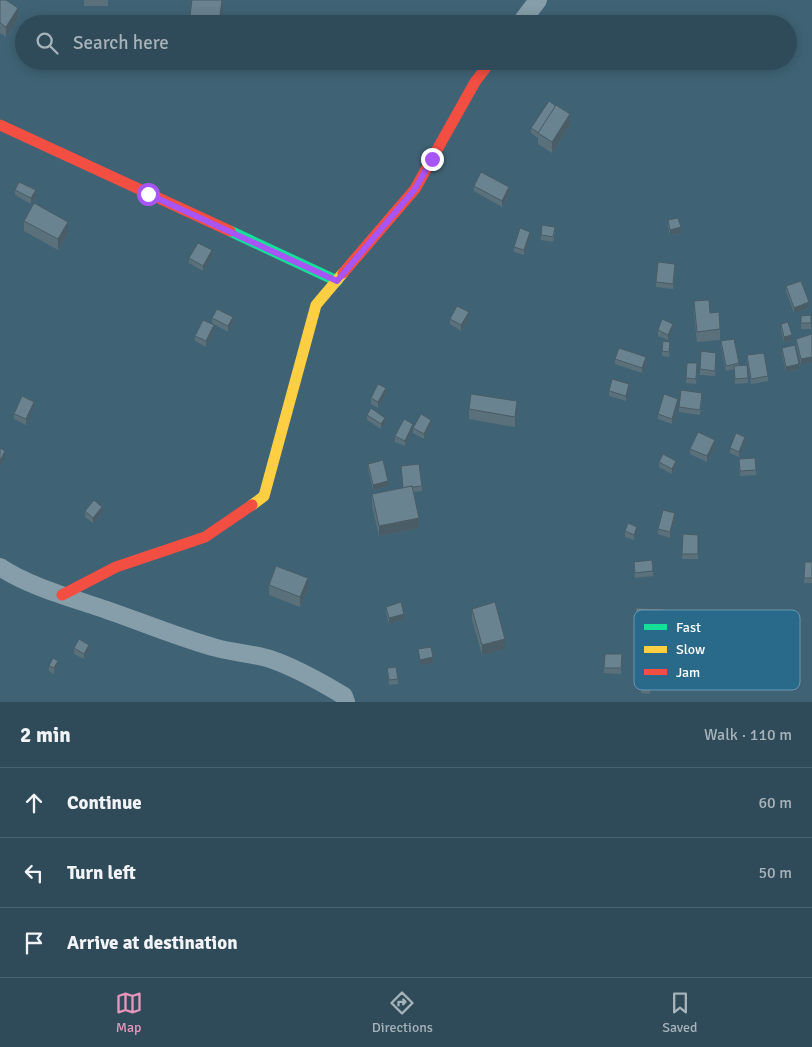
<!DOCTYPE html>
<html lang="en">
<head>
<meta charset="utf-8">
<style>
	body { margin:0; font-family:Signika,sans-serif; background:#37515e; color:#f1f3f6 }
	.stop { position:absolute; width:15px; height:15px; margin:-11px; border:4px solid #a855f7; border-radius:50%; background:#fff }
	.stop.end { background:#a855f7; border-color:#fff; box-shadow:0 1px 5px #0008 }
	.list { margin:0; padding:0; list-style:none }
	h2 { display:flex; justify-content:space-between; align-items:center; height:65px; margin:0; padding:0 20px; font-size:21px }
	h2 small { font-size:16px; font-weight:400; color:#a7b3ba }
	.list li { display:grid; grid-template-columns:32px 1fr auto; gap:15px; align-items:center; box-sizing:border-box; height:70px; padding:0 20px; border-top:1px solid #4a626e }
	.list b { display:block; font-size:19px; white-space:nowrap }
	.list em { font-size:16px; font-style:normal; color:#a7b3ba }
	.icon { flex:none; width:28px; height:28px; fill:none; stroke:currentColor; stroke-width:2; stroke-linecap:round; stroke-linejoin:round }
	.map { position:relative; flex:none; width:812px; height:702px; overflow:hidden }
	.search { position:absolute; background:#2f4a58; box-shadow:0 2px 12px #0003; left:15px; right:15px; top:15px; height:55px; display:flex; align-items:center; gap:12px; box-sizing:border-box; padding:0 18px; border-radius:28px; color:#a7b3ba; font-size:19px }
	.sheet { height:275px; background:#2f4a58 }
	nav { display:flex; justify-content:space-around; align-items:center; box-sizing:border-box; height:70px; border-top:1px solid #4a626e; background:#2f4a58; font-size:14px; color:#a7b3ba }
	nav a { display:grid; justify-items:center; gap:2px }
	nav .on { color:#e797bd }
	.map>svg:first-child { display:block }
</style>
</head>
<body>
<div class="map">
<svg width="812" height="702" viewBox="0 0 812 702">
	<rect width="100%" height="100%" fill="#3f6375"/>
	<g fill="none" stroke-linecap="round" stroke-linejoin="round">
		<g stroke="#869ea9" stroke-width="18">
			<path d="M 520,24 L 538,0"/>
			<path d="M 0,567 C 26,585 68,597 98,607 C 137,620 174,636 213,647 C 232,653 253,653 273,660 C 298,669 321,682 344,696 L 346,702"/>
		</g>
		<path stroke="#16e098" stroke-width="11" d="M 230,231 L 337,281"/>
		<path stroke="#ffcf43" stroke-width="11" d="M 252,505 L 264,496 L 316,305 L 343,273"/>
		<g stroke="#f24e42" stroke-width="11">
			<path d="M 0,125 L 230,231"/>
			<path d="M 343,273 L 415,189 L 475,82 L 491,61"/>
			<path d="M 62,595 L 116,567 L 205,537 L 252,505"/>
		</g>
	</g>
	<g fill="#5a717c">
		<path d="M 0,0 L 18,18 L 6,37 L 0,33 Z"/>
		<rect x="84" y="0" width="24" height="6"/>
		<path d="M 570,125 L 552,153 L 538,144 L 538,138 L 531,133 L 531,128 Z"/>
		<path d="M 474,186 L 509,193 L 502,207 L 474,191 Z"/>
		<path d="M 15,190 L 36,196 L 31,204 L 15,195 Z"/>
		<path d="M 668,220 L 681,233 L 670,235 L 668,226 Z"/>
		<path d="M 24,221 L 68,232 L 58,250 L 24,231 Z"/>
		<path d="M 555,232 L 553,242 L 541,240 L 541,235 Z"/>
		<path d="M 530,237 L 524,255 L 514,252 L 514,247 Z"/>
		<path d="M 212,256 L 203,271 L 189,263 L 189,258 Z"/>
		<path d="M 675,269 L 673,289 L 656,287 L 656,282 Z"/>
		<path d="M 786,286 L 809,308 L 794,313 L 786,291 Z"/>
		<path d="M 694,301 L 710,313 L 720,329 L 720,340 L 697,342 L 694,312 Z"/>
		<path d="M 811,315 L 811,329 L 801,329 L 801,316 Z"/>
		<path d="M 469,317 L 461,331 L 450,324 L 450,319 Z"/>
		<path d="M 212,318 L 233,322 L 228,332 L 212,323 Z"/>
		<path d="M 781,324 L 792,340 L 784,342 L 781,330 Z"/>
		<path d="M 673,329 L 668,340 L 658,336 L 658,330 Z"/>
		<path d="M 214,330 L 206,347 L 195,341 L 195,336 Z"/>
		<path d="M 812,334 L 801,365 L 796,344 L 796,339 Z"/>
		<path d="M 721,341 L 739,363 L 739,366 L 748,378 L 748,383 L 735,384 L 734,369 L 726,371 L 721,346 Z"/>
		<path d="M 670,347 L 669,357 L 662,356 L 662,351 Z"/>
		<path d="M 782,348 L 799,369 L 786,372 L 782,354 Z"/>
		<path d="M 747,355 L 768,376 L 768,381 L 751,384 L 747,361 Z"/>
		<path d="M 716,358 L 715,376 L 700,375 L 700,369 Z"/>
		<path d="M 615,359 L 646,362 L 642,373 L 615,364 Z"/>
		<path d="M 687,363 L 697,363 L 696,384 L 686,383 Z"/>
		<path d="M 629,389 L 626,401 L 609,396 L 609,391 Z"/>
		<path d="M 386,393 L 378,408 L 371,404 L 371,398 Z"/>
		<path d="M 702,398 L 700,415 L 679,412 L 679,407 Z"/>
		<path d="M 678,404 L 672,424 L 658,419 L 658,414 Z"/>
		<path d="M 34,407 L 26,425 L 14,419 L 14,414 Z"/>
		<path d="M 469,409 L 517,411 L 515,427 L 469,419 Z"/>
		<path d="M 367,415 L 385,423 L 381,429 L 367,420 Z"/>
		<path d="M 431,425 L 424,439 L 413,433 L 413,428 Z"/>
		<path d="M 413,429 L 405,446 L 395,442 L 395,436 Z"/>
		<path d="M 745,442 L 739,457 L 730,453 L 730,448 Z"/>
		<path d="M 715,446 L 707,462 L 690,454 L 690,449 Z"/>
		<path d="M 739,459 L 756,470 L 756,475 L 740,476 Z"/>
		<path d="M 659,462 L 676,466 L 672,474 L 659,467 Z"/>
		<path d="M 368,464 L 388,486 L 373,490 L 368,469 Z"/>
		<path d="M 401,466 L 422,486 L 422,491 L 414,492 L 419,528 L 379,536 L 372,505 L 372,494 L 403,488 Z"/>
		<path d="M 85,511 L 102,513 L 93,523 L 85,517 Z"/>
		<path d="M 675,519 L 670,538 L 658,534 L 658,529 Z"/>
		<path d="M 625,531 L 637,532 L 634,540 L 625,537 Z"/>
		<path d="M 683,534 L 698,535 L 698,559 L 682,559 Z"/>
		<path d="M 634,562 L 653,571 L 653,576 L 635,578 Z"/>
		<path d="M 805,562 L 812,562 L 812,583 L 804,583 Z"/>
		<path d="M 269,585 L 308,588 L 300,607 L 269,595 Z"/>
		<path d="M 386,607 L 404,619 L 389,624 L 386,612 Z"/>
		<path d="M 636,608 L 665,609 L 664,642 L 636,641 Z"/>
		<path d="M 472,609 L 505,649 L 482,655 L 472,619 Z"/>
		<path d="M 735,635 L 766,635 L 766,687 L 734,687 Z"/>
		<path d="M 780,635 L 791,635 L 791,653 L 779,653 Z"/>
		<path d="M 671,644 L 671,666 L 658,666 L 658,645 Z"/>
		<path d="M 74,648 L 89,650 L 84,659 L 74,654 Z"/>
		<path d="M 605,654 L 622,654 L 621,674 L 604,673 Z"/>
		<path d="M 49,666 L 58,666 L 54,674 L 49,671 Z"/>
		<path d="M 387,668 L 398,679 L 398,684 L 389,685 Z"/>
		<path d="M 642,679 L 650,680 L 650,694 L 641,693 Z"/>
	</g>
	<g fill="#4a5c65">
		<path d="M 223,0 L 223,8 L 221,24 L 219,24 Z"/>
		<path d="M 18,8 L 18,18 L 6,37 L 6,27 Z"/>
		<path d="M 570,114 L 570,125 L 552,153 L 552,142 Z"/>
		<path d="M 509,187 L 509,193 L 502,207 L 502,201 Z"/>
		<path d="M 36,190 L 36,196 L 31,204 L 31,198 Z"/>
		<path d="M 68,222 L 68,232 L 58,250 L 58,239 Z"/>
		<path d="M 681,227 L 681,233 L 670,235 L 670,230 Z"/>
		<path d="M 530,232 L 530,237 L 524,255 L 524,250 Z"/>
		<path d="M 212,250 L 212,256 L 203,271 L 203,266 Z"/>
		<path d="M 809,302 L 809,308 L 794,313 L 794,308 Z"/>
		<path d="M 469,312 L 469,317 L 461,331 L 461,325 Z"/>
		<path d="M 233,317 L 233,322 L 228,332 L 228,326 Z"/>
		<path d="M 673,324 L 673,329 L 668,340 L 668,335 Z"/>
		<path d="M 214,325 L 214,330 L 206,347 L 206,341 Z"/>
		<path d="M 792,335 L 792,340 L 784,342 L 784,337 Z"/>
		<path d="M 646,357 L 646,362 L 642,373 L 642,368 Z"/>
		<path d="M 812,357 L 812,362 L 801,365 L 801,359 Z"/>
		<path d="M 799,364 L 799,369 L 786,372 L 786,367 Z"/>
		<path d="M 629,384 L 629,389 L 626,401 L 626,396 Z"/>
		<path d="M 386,388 L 386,393 L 378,408 L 378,402 Z"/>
		<path d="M 678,399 L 678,404 L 672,424 L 672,419 Z"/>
		<path d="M 517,401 L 517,411 L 515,427 L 515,417 Z"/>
		<path d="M 34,402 L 34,407 L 26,425 L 26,419 Z"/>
		<path d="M 385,418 L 385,423 L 381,429 L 381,424 Z"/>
		<path d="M 431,420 L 431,425 L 424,439 L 424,434 Z"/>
		<path d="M 413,424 L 413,429 L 405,446 L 405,441 Z"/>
		<path d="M 745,437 L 745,442 L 739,457 L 739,452 Z"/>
		<path d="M 715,440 L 715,446 L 707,462 L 707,456 Z"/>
		<path d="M 5,451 L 5,456 L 0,467 L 0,461 Z"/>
		<path d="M 676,461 L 676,466 L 672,474 L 672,469 Z"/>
		<path d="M 388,481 L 388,486 L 373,490 L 373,485 Z"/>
		<path d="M 102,507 L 102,513 L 93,523 L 93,518 Z"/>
		<path d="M 675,513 L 675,519 L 670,538 L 670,532 Z"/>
		<path d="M 419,518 L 419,528 L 379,536 L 379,526 Z"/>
		<path d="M 637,527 L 637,532 L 634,540 L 634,535 Z"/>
		<path d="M 308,578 L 308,588 L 300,607 L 300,597 Z"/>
		<path d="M 404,614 L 404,619 L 389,624 L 389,618 Z"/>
		<path d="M 505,639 L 505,649 L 482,655 L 482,645 Z"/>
		<path d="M 89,645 L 89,650 L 84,659 L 84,654 Z"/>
		<path d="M 433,657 L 433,663 L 420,665 L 420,660 Z"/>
		<path d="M 58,661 L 58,666 L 54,674 L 54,668 Z"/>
	</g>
	<g fill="#698390" stroke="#4a5c65">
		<path d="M 0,0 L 6,0 L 18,8 L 6,27 L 0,23 Z"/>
		<path d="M 192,0 L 222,0 L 219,24 L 189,24 Z"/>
		<path d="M 549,101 L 556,106 L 539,133 L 531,128 Z"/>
		<path d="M 556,105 L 570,114 L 552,142 L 538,133 Z"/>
		<path d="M 481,172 L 509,187 L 502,201 L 474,186 Z"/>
		<path d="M 19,182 L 36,190 L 31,198 L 15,190 Z"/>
		<path d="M 34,203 L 68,222 L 58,239 L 24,221 Z"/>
		<path d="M 678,218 L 681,227 L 670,230 L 668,220 Z"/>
		<path d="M 542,225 L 555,227 L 553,237 L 541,235 Z"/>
		<path d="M 520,228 L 530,232 L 524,250 L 514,247 Z"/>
		<path d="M 198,243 L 212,250 L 203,266 L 189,258 Z"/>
		<path d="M 658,262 L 675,264 L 673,284 L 656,282 Z"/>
		<path d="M 801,281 L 809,302 L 794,308 L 786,286 Z"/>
		<path d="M 709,300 L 710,313 L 719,312 L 720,329 L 697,332 L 694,301 Z"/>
		<path d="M 457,306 L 469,312 L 461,325 L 450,319 Z"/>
		<path d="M 217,309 L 233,317 L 228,326 L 212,318 Z"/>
		<path d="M 811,315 L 811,323 L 801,323 L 801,316 Z"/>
		<path d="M 662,319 L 673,324 L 668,335 L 658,330 Z"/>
		<path d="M 203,320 L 214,325 L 206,341 L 195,336 Z"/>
		<path d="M 788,322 L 792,335 L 784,337 L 781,324 Z"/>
		<path d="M 812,334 L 812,357 L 801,359 L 796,339 Z"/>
		<path d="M 734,339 L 739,363 L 726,366 L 721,341 Z"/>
		<path d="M 663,341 L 670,342 L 669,352 L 662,351 Z"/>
		<path d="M 795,345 L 799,364 L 786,367 L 782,348 Z"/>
		<path d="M 619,348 L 646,357 L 642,368 L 615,359 Z"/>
		<path d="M 701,351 L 716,353 L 715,371 L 700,369 Z"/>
		<path d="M 764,353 L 768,376 L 751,379 L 747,355 Z"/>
		<path d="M 687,363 L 697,363 L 696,379 L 686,378 Z"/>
		<path d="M 747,365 L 748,378 L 735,379 L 734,366 Z"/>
		<path d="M 612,379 L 629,384 L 626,396 L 609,391 Z"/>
		<path d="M 378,384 L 386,388 L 378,402 L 371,398 Z"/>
		<path d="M 681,390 L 702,393 L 700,410 L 679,407 Z"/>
		<path d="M 471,394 L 517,401 L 515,417 L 469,409 Z"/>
		<path d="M 664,394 L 678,399 L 672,419 L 658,414 Z"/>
		<path d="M 22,396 L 34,402 L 26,419 L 14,414 Z"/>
		<path d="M 371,408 L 385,418 L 381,424 L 367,415 Z"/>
		<path d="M 421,414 L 431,420 L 424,434 L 413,428 Z"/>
		<path d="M 404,419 L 413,424 L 405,441 L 395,436 Z"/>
		<path d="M 698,432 L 715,440 L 707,456 L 690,449 Z"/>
		<path d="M 736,433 L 745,437 L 739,452 L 730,448 Z"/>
		<path d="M 0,448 L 5,451 L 0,461 Z"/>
		<path d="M 663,454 L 676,461 L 672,469 L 659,462 Z"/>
		<path d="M 755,458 L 756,470 L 740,471 L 739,459 Z"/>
		<path d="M 383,460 L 388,481 L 373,485 L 368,464 Z"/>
		<path d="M 419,464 L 422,486 L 413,487 L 412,486 L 403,488 L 401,466 Z"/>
		<path d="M 412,486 L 419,518 L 379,526 L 372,494 Z"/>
		<path d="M 94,500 L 102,507 L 93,518 L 85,511 Z"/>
		<path d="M 663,510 L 675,513 L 670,532 L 658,529 Z"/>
		<path d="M 628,523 L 637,527 L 634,535 L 625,531 Z"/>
		<path d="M 683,534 L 698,535 L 698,554 L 682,554 Z"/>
		<path d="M 652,560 L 653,571 L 635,573 L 634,562 Z"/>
		<path d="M 805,562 L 812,562 L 812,578 L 804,578 Z"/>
		<path d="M 276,566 L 308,578 L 300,597 L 269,585 Z"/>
		<path d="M 401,602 L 404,614 L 389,618 L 386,607 Z"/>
		<path d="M 495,602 L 505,639 L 482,645 L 472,609 Z"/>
		<path d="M 636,608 L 665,609 L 664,631 L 636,630 Z"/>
		<path d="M 79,639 L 89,645 L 84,654 L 74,648 Z"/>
		<path d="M 431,647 L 433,657 L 420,660 L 418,649 Z"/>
		<path d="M 605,654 L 622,654 L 621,668 L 604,668 Z"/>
		<path d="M 53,658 L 58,661 L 54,668 L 49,666 Z"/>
		<path d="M 396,667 L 398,679 L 389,680 L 387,668 Z"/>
	</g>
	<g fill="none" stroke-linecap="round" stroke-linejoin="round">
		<path stroke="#a855f7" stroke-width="6" d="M 148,194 L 337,281 L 415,189 L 432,159"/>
	</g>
	<rect x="634" y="610" width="166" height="80" rx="8" fill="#296a8b" stroke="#6997ae" stroke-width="1"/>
	<rect x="644" y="624" width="23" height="6" fill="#16e098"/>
	<rect x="644" y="646" width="23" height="7" fill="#ffcf43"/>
	<rect x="644" y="669" width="23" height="6" fill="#f24e42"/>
	<g font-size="14" fill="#fff">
		<text x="676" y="632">Fast</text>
		<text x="676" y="654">Slow</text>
		<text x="676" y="677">Jam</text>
	</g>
</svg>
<div class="stop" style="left:148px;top:194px"></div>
<div class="stop end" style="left:432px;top:159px"></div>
<div class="search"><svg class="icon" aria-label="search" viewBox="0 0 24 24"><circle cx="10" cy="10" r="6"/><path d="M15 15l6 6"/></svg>Search here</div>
</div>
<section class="sheet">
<h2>2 min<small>Walk · 110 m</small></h2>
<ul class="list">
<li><svg class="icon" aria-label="ahead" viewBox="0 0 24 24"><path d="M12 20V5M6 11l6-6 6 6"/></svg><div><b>Continue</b></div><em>60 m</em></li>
<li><svg class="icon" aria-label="left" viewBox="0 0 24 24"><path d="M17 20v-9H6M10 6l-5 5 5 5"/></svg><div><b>Turn left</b></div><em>50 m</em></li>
<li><svg class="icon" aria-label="arrive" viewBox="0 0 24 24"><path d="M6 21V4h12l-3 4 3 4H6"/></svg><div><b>Arrive at destination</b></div></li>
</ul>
</section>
<nav>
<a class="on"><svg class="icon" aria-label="map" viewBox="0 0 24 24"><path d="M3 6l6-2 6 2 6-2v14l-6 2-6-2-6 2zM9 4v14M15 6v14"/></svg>Map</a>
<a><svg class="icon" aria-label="directions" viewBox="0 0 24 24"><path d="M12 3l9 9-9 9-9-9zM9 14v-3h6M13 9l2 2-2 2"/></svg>Directions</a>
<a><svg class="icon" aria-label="saved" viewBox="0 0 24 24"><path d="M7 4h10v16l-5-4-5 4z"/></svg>Saved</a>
</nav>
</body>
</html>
